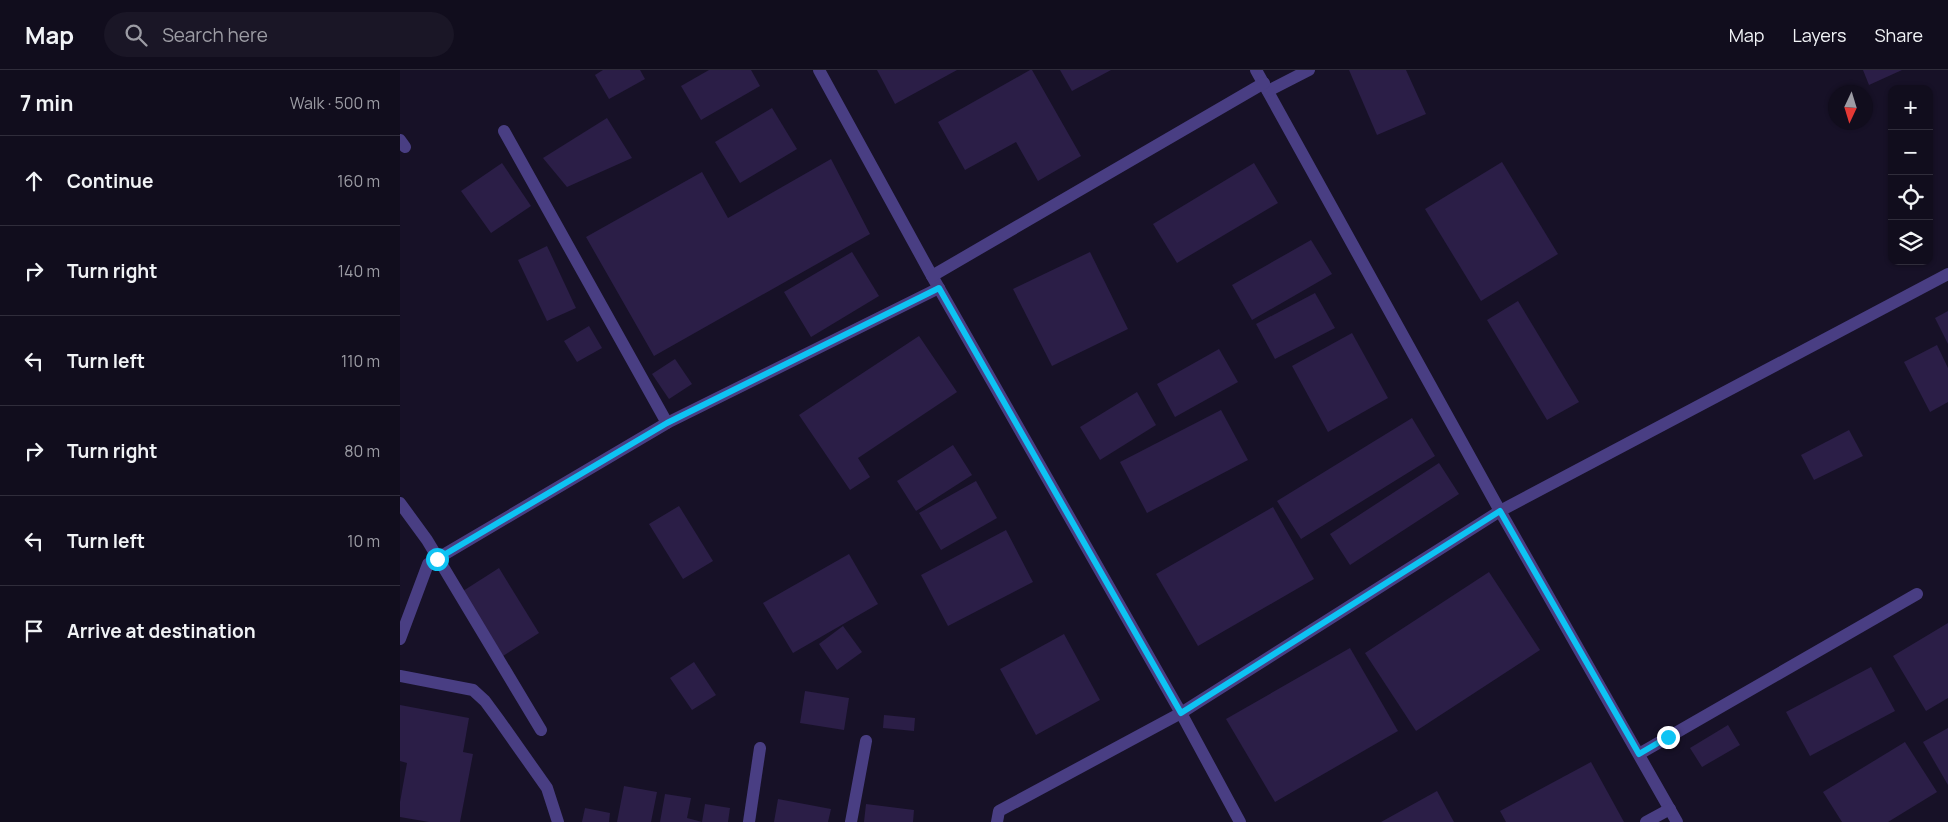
<!DOCTYPE html>
<html lang="en">
<head>
<meta charset="utf-8">
<style>
	body { margin:0; font-family:Manrope,sans-serif; background:#1a1626; color:#f1f3f6 }
	.controls { position:absolute; right:15px; top:15px; display:grid; overflow:hidden; border-radius:10px; box-shadow:0 1px 4px #0004 }
	.controls button { width:45px; height:45px; display:grid; place-items:center; padding:0; border:0; border-bottom:1px solid #302d3b; background:#110d1d; color:#f1f3f6; font:25px sans-serif }
	.compass { position:absolute; left:1428px; top:15px; width:45px; height:45px; border-radius:50%; background:#110d1d; box-shadow:0 1px 4px #0004; rotate:184deg }
	.stop { position:absolute; width:15px; height:15px; margin:-11px; border:4px solid #0ec3f3; border-radius:50%; background:#fff }
	.stop.end { background:#0ec3f3; border-color:#fff; box-shadow:0 1px 5px #0008 }
	.list { margin:0; padding:0; list-style:none }
	h2 { display:flex; justify-content:space-between; align-items:center; height:65px; margin:0; padding:0 20px; font-size:21px }
	h2 small { font-size:16px; font-weight:400; color:#9c9ca4 }
	.list li { display:grid; grid-template-columns:32px 1fr auto; gap:15px; align-items:center; box-sizing:border-box; height:90px; padding:0 20px; border-top:1px solid #302d3b }
	.list b { display:block; font-size:19px; white-space:nowrap }
	.list em { font-size:16px; font-style:normal; color:#9c9ca4 }
	.icon { flex:none; width:28px; height:28px; fill:none; stroke:currentColor; stroke-width:2; stroke-linecap:round; stroke-linejoin:round }
	.map { position:relative; flex:none; width:1548px; height:752px; overflow:hidden }
	header { display:flex; align-items:center; gap:30px; box-sizing:border-box; height:70px; padding:0 25px; background:#110d1d; border-bottom:1px solid #302d3b }
	header strong { font-size:24px }
	nav { display:flex; gap:28px; margin-inline-start:auto; font-size:18px }
	.search { width:350px; height:45px; background:#1a1626; display:flex; align-items:center; gap:12px; box-sizing:border-box; padding:0 18px; border-radius:28px; color:#9c9ca4; font-size:19px }
	main { display:flex }
	aside { flex:1; background:#110d1d }
	.map>svg:first-child { display:block }
</style>
</head>
<body>
<header>
<strong>Map</strong>
<div class="search"><svg class="icon" aria-label="search" viewBox="0 0 24 24"><circle cx="10" cy="10" r="6"/><path d="M15 15l6 6"/></svg>Search here</div>
<nav><a>Map</a><a>Layers</a><a>Share</a></nav>
</header>
<main>
<aside>
<h2>7 min<small>Walk · 500 m</small></h2>
<ul class="list">
<li><svg class="icon" aria-label="ahead" viewBox="0 0 24 24"><path d="M12 20V5M6 11l6-6 6 6"/></svg><div><b>Continue</b></div><em>160 m</em></li>
<li><svg class="icon" aria-label="right" viewBox="0 0 24 24"><path d="M7 20v-9h11M14 6l5 5-5 5"/></svg><div><b>Turn right</b></div><em>140 m</em></li>
<li><svg class="icon" aria-label="left" viewBox="0 0 24 24"><path d="M17 20v-9H6M10 6l-5 5 5 5"/></svg><div><b>Turn left</b></div><em>110 m</em></li>
<li><svg class="icon" aria-label="right" viewBox="0 0 24 24"><path d="M7 20v-9h11M14 6l5 5-5 5"/></svg><div><b>Turn right</b></div><em>80 m</em></li>
<li><svg class="icon" aria-label="left" viewBox="0 0 24 24"><path d="M17 20v-9H6M10 6l-5 5 5 5"/></svg><div><b>Turn left</b></div><em>10 m</em></li>
<li><svg class="icon" aria-label="arrive" viewBox="0 0 24 24"><path d="M6 21V4h12l-3 4 3 4H6"/></svg><div><b>Arrive at destination</b></div></li>
</ul>
</aside>
<div class="map">
<svg width="1548" height="752" viewBox="0 0 1548 752">
	<rect width="100%" height="100%" fill="#171127"/>
	<g fill="#2b1e47">
		<path d="M 203,0 L 240,0 L 245,9 L 209,29 L 195,5 Z"/>
		<path d="M 309,0 L 351,0 L 360,16 L 301,50 L 281,16 Z"/>
		<path d="M 477,0 L 557,0 L 495,34 Z"/>
		<path d="M 630,0 L 632,0 L 681,86 L 638,111 L 616,72 L 565,100 L 538,52 Z"/>
		<path d="M 660,0 L 711,0 L 672,21 Z"/>
		<path d="M 949,0 L 1006,0 L 1026,44 L 977,65 Z"/>
		<path d="M 1463,0 L 1502,0 L 1469,15 Z"/>
		<path d="M 372,38 L 397,79 L 340,113 L 315,72 Z"/>
		<path d="M 207,48 L 232,88 L 167,117 L 143,88 Z"/>
		<path d="M 431,89 L 470,164 L 254,286 L 186,167 L 302,102 L 328,148 Z"/>
		<path d="M 1102,92 L 1158,184 L 1081,231 L 1025,139 Z"/>
		<path d="M 102,93 L 131,136 L 91,163 L 61,121 Z"/>
		<path d="M 854,93 L 878,133 L 777,193 L 753,154 Z"/>
		<path d="M 911,170 L 932,204 L 852,250 L 832,215 Z"/>
		<path d="M 147,176 L 176,238 L 147,251 L 118,190 Z"/>
		<path d="M 452,182 L 479,226 L 411,267 L 384,222 Z"/>
		<path d="M 690,182 L 728,259 L 652,296 L 613,219 Z"/>
		<path d="M 915,223 L 935,258 L 875,289 L 856,254 Z"/>
		<path d="M 1118,231 L 1179,332 L 1147,350 L 1087,250 Z"/>
		<path d="M 1548,241 L 1548,274 L 1535,248 Z"/>
		<path d="M 189,256 L 202,278 L 177,292 L 164,271 Z"/>
		<path d="M 952,263 L 988,328 L 928,362 L 892,296 Z"/>
		<path d="M 519,266 L 557,322 L 458,388 L 470,407 L 450,420 L 399,345 Z"/>
		<path d="M 1537,275 L 1548,298 L 1548,332 L 1530,342 L 1504,292 Z"/>
		<path d="M 819,279 L 838,312 L 775,347 L 757,314 Z"/>
		<path d="M 275,289 L 292,314 L 269,329 L 252,304 Z"/>
		<path d="M 737,322 L 756,355 L 700,390 L 680,357 Z"/>
		<path d="M 821,340 L 848,390 L 747,443 L 720,392 Z"/>
		<path d="M 1012,348 L 1035,386 L 901,469 L 877,431 Z"/>
		<path d="M 1449,360 L 1463,386 L 1414,410 L 1401,385 Z"/>
		<path d="M 553,375 L 572,405 L 516,441 L 497,411 Z"/>
		<path d="M 1039,393 L 1059,424 L 950,495 L 930,464 Z"/>
		<path d="M 576,411 L 597,448 L 541,480 L 519,443 Z"/>
		<path d="M 279,436 L 313,491 L 283,509 L 249,454 Z"/>
		<path d="M 873,437 L 914,509 L 798,576 L 756,504 Z"/>
		<path d="M 606,460 L 633,512 L 548,556 L 521,505 Z"/>
		<path d="M 449,484 L 478,534 L 393,583 L 363,533 Z"/>
		<path d="M 99,498 L 139,563 L 103,586 L 63,521 Z"/>
		<path d="M 1089,502 L 1140,580 L 1016,661 L 965,583 Z"/>
		<path d="M 1548,553 L 1548,628 L 1526,641 L 1493,586 Z"/>
		<path d="M 443,556 L 462,582 L 437,600 L 419,574 Z"/>
		<path d="M 664,564 L 700,630 L 636,665 L 600,599 Z"/>
		<path d="M 950,578 L 998,661 L 875,732 L 826,649 Z"/>
		<path d="M 294,592 L 316,625 L 292,640 L 270,608 Z"/>
		<path d="M 1471,597 L 1495,641 L 1410,686 L 1386,642 Z"/>
		<path d="M 405,621 L 449,628 L 444,660 L 400,653 Z"/>
		<path d="M 0,635 L 69,648 L 63,682 L 73,684 L 60,752 L 29,752 L 0,747 L 0,732 L 7,693 L 0,691 Z"/>
		<path d="M 484,645 L 515,648 L 514,661 L 483,658 Z"/>
		<path d="M 1328,655 L 1340,675 L 1302,697 L 1290,678 Z"/>
		<path d="M 1548,658 L 1548,715 L 1523,672 Z"/>
		<path d="M 1505,672 L 1537,722 L 1488,752 L 1442,752 L 1423,722 Z"/>
		<path d="M 1191,692 L 1224,752 L 1106,752 L 1100,741 Z"/>
		<path d="M 224,716 L 257,722 L 251,752 L 217,752 Z"/>
		<path d="M 1037,721 L 1054,752 L 981,752 Z"/>
		<path d="M 265,724 L 291,728 L 287,748 L 302,752 L 260,752 Z"/>
		<path d="M 378,729 L 431,739 L 428,752 L 374,752 Z"/>
		<path d="M 305,734 L 330,738 L 328,752 L 302,752 Z"/>
		<path d="M 466,734 L 514,740 L 513,752 L 464,752 Z"/>
		<path d="M 185,738 L 210,743 L 209,752 L 182,752 Z"/>
	</g>
	<g fill="none" stroke-linecap="round" stroke-linejoin="round">
		<g stroke="#493e83" stroke-width="12">
			<path d="M 419,0 L 532,206 L 781,643 L 840,752"/>
			<path d="M 856,0 L 1100,441 L 1277,752"/>
			<path d="M 868,21 L 909,0"/>
			<path d="M 104,61 L 267,353"/>
			<path d="M 0,70 L 5,77"/>
			<path d="M 532,206 L 864,13"/>
			<path d="M 0,433 L 27,470 L 141,660"/>
			<path d="M 0,569 L 28,494 L 267,353 L 539,218"/>
			<path d="M 0,606 L 73,620 L 85,631 L 99,650 L 147,718 L 158,752"/>
			<path d="M 1239,684 L 1517,524"/>
			<path d="M 349,752 L 360,678"/>
			<path d="M 451,752 L 466,671"/>
			<path d="M 597,752 L 599,741 L 781,643 L 1100,441 L 1548,204"/>
			<path d="M 1246,752 L 1270,739"/>
		</g>
	</g>
	<g fill="none" stroke-linecap="round" stroke-linejoin="round">
		<path stroke="#0ec3f3" stroke-width="6" d="M 37,489 L 267,353 L 539,218 L 781,643 L 1100,441 L 1239,684 L 1268,667"/>
	</g>
</svg>
<div class="controls">
<button>+</button>
<button>−</button>
<button><svg class="icon" aria-label="locate" viewBox="0 0 24 24"><circle cx="12" cy="12" r="6"/><path d="M12 2v4M12 18v4M2 12h4M18 12h4"/></svg></button>
<button><svg class="icon" aria-label="layers" viewBox="0 0 24 24"><path d="M12 4l9 5-9 5-9-5zM3 14l9 5 9-5"/></svg></button>
</div>
<svg class="compass" viewBox="-18 -18 36 36"><path d="M0-13l5 13h-10z" fill="#e53935"/><path d="M0 13l5-13h-10z" fill="#9c9ca4"/></svg>
<div class="stop" style="left:37px;top:489px"></div>
<div class="stop end" style="left:1268px;top:667px"></div>
</div>
</main>
</body>
</html>
